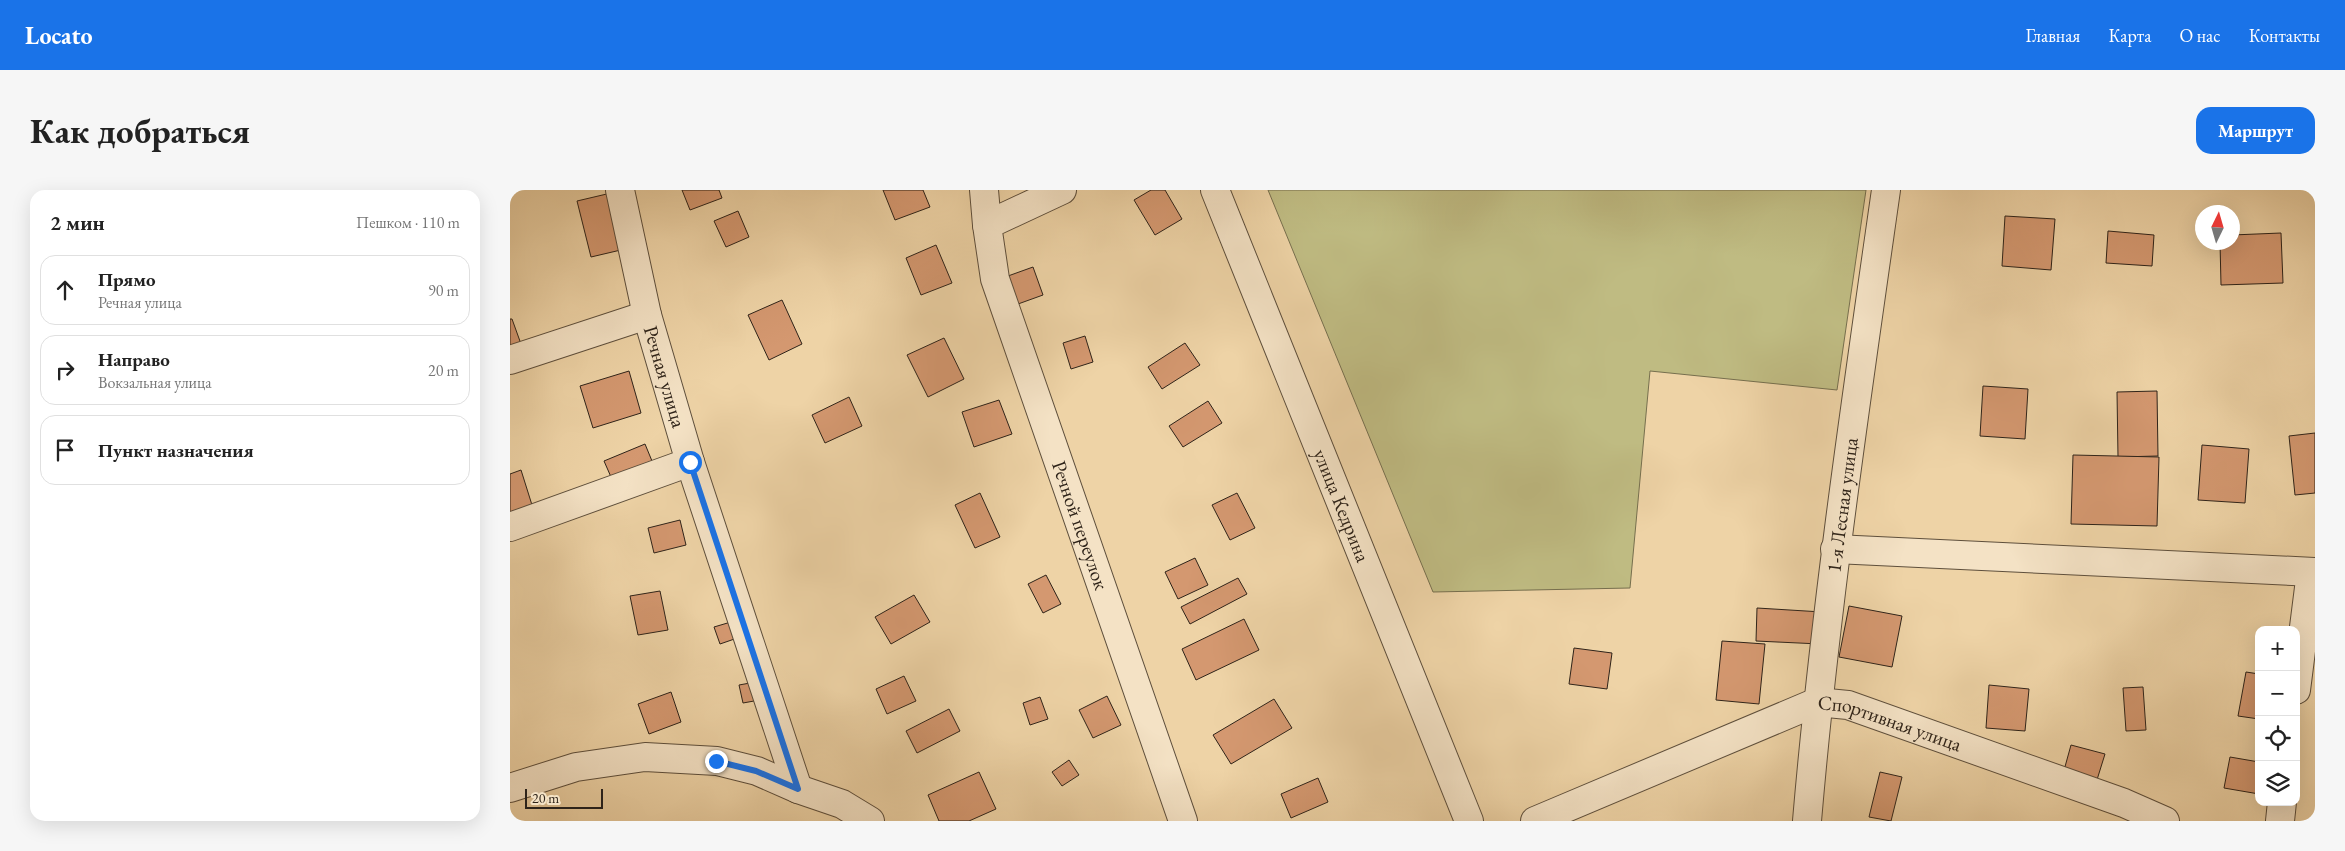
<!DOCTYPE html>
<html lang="ru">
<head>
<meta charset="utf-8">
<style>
	body { margin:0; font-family:"EB Garamond",serif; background:#f6f6f6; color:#222 }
	.controls { position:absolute; right:15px; bottom:15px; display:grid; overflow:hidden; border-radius:10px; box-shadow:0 5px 20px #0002 }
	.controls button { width:45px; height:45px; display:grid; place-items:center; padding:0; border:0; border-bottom:1px solid #e0e0e0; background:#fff; color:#222; font:25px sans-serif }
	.compass { position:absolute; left:1685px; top:15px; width:45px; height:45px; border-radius:50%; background:#fff; box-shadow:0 5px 20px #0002; rotate:5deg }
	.scale { position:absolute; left:15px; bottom:12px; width:78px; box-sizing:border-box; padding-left:5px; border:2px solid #2e2319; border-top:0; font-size:14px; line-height:18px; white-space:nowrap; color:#2e2319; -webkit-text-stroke:4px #f4e2c5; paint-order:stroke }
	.stop { position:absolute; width:15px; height:15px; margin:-11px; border:4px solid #1a73e8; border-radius:50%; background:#fff }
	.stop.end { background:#1a73e8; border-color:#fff; box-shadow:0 1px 5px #0008 }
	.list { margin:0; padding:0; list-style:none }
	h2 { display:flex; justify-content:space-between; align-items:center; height:65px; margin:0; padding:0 20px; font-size:21px }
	h2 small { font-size:16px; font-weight:400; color:#767676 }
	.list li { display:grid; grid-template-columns:32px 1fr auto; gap:15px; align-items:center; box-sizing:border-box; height:70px; margin:0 10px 10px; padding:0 10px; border:1px solid #e0e0e0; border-radius:15px }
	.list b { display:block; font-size:19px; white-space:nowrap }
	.list p { margin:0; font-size:16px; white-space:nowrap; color:#767676 }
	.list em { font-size:16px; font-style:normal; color:#767676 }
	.icon { flex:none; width:28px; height:28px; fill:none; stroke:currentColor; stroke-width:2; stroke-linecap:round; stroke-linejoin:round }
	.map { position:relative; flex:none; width:1805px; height:631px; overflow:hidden; border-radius:15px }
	header { display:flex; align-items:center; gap:30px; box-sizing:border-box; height:70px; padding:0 25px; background:#1a73e8; color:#fff }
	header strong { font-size:24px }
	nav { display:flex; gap:28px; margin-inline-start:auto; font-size:18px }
	.intro { display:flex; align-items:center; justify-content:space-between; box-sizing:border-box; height:120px; padding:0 30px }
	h1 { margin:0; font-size:35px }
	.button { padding:12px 22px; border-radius:15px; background:#1a73e8; color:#fff; font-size:18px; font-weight:700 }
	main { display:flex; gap:30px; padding:0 30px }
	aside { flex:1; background:#fff; border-radius:15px; box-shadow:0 5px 20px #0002 }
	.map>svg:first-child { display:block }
</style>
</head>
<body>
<header>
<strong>Locato</strong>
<nav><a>Главная</a><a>Карта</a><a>О нас</a><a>Контакты</a></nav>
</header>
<div class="intro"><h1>Как добраться</h1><a class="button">Маршрут</a></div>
<main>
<aside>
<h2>2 мин<small>Пешком · 110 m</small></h2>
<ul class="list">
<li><svg class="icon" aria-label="ahead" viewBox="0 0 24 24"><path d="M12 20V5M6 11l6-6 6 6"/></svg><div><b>Прямо</b><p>Речная улица</p></div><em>90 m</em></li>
<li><svg class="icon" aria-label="right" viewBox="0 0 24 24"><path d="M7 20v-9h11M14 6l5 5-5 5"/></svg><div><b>Направо</b><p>Вокзальная улица</p></div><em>20 m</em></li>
<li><svg class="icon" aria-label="arrive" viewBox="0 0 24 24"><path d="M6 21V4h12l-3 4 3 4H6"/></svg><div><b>Пункт назначения</b></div></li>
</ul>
</aside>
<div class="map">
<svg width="1805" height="631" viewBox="0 0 1805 631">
	<rect width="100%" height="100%" fill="#eed3a6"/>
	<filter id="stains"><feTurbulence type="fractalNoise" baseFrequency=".004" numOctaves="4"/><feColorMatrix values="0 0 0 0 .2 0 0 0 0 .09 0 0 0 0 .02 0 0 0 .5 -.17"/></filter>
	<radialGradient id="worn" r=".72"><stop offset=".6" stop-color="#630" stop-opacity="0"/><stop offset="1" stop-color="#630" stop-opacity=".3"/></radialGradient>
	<path fill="#bfbb82" stroke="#766f4e" d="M 758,0 L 1356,0 L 1327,200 L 1140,181 L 1120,398 L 923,402 Z"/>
	<g fill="#d49870" stroke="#2e2319">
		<path d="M 172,0 L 209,0 L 212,8 L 180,20 Z"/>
		<path d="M 373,0 L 413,0 L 420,17 L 385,30 Z"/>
		<path d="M 641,0 L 655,0 L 672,29 L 645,45 L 624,10 Z"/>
		<path d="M 101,3 L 115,59 L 81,67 L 67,11 Z"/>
		<path d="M 228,21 L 239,47 L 216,57 L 204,31 Z"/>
		<path d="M 1495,26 L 1545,29 L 1541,80 L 1492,76 Z"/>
		<path d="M 1598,41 L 1644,45 L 1642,76 L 1596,73 Z"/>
		<path d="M 1771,43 L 1773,93 L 1711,95 L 1710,52 L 1722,52 L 1722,45 Z"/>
		<path d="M 426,55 L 442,93 L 411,105 L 396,68 Z"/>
		<path d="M 523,77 L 533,105 L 508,114 L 498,86 Z"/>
		<path d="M 272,110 L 292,154 L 259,170 L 238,125 Z"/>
		<path d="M 0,129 L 2,129 L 11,154 L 0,157 Z"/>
		<path d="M 575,146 L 583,172 L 561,179 L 553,153 Z"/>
		<path d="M 434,148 L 454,189 L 418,207 L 397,165 Z"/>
		<path d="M 675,153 L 690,175 L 652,199 L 638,177 Z"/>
		<path d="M 119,181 L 131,223 L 83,238 L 70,196 Z"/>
		<path d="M 1473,196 L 1518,199 L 1515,249 L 1470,246 Z"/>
		<path d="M 1647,201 L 1648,266 L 1608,267 L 1607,202 Z"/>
		<path d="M 339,207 L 352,236 L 315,253 L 302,225 Z"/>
		<path d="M 489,210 L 502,244 L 464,257 L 452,222 Z"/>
		<path d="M 698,211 L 712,233 L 673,257 L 659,236 Z"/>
		<path d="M 1805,243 L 1805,303 L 1785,305 L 1779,246 Z"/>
		<path d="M 135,254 L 142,271 L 101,287 L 94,271 Z"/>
		<path d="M 1692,255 L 1739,259 L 1735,313 L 1688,310 Z"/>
		<path d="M 1563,265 L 1649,267 L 1647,336 L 1561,334 Z"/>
		<path d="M 11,280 L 22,315 L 0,322 L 0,284 Z"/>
		<path d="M 470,303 L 490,347 L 465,358 L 445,315 Z"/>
		<path d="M 727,303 L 745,338 L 720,350 L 702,315 Z"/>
		<path d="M 170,330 L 176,355 L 144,363 L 138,338 Z"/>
		<path d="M 685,368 L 698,395 L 668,409 L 655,382 Z"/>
		<path d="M 536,385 L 551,414 L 533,423 L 518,394 Z"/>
		<path d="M 728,388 L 737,404 L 680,434 L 671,417 Z"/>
		<path d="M 150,401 L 158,440 L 128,445 L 120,406 Z"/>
		<path d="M 404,405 L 420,432 L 381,454 L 365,427 Z"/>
		<path d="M 1339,416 L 1392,426 L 1382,477 L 1329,467 Z"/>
		<path d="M 1247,418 L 1312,422 L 1310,454 L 1246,451 Z"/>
		<path d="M 231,429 L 236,445 L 210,454 L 204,437 Z"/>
		<path d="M 734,429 L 749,460 L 686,490 L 672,459 Z"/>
		<path d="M 1212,451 L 1255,454 L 1249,514 L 1206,510 Z"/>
		<path d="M 1064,458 L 1102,463 L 1097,499 L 1059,494 Z"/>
		<path d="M 1736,482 L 1749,484 L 1749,529 L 1728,526 Z"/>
		<path d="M 394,486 L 406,511 L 377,524 L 366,499 Z"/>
		<path d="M 240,493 L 244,511 L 233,513 L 229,495 Z"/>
		<path d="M 1479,495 L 1519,499 L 1515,541 L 1476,538 Z"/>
		<path d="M 1633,497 L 1636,540 L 1616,541 L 1613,498 Z"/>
		<path d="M 161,502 L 171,532 L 139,544 L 128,514 Z"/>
		<path d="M 597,506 L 611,535 L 583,548 L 569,520 Z"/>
		<path d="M 530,507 L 538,529 L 520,535 L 513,513 Z"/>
		<path d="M 764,509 L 782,538 L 721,574 L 703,545 Z"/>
		<path d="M 439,519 L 450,541 L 407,563 L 396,541 Z"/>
		<path d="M 1561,555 L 1595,564 L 1586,593 L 1553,584 Z"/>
		<path d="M 1720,567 L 1749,572 L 1749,604 L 1714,598 Z"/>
		<path d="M 559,570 L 569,585 L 552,596 L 542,582 Z"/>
		<path d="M 469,582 L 486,619 L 459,631 L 429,631 L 418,605 Z"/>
		<path d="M 1370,582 L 1392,587 L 1381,631 L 1359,627 Z"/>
		<path d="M 808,588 L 818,612 L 781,628 L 771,604 Z"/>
	</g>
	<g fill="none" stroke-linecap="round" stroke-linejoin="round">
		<g stroke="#5e4f3c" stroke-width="30">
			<g id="minor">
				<path id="s1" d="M 110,0 L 137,125 L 180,272 L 288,599"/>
				<path d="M 474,0 L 477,35"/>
				<path id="s2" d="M 552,0 L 477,35 L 485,89 L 673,631"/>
				<path id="s3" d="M 705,0 L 959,631"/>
				<path d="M 0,170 L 137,125"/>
				<path d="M 0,337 L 180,272"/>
				<path d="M 1325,359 L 1805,382"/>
				<path d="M 1786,500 L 1801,382"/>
				<path d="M 0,598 L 66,577 L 135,567 L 207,571 L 247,581 L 288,599 L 332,614 L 360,631"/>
				<path id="s4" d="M 1025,631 L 1307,512 L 1338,515 L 1614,613 L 1655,631"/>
				<path id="s5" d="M 1297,631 C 1315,420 1346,210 1376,0"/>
				<path d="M 1770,631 L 1772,612"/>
			</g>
		</g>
		<use href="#minor" stroke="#f4e2c5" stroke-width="28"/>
	</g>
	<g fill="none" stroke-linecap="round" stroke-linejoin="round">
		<path stroke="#1a73e8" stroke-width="6" d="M 180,272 L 288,599 L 246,581 L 206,571"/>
	</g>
	<g text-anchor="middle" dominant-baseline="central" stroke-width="5" stroke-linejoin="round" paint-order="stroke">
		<g font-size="20" fill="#2e2319" stroke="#f4e2c5">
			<text stroke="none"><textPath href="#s1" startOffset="192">Речная улица</textPath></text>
			<text stroke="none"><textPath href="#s5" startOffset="318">1-я Лесная улица</textPath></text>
			<text stroke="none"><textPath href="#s3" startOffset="340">улица Кедрина</textPath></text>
			<text stroke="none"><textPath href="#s2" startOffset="398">Речной переулок</textPath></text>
			<text stroke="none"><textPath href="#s4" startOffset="382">Спортивная улица</textPath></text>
		</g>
	</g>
	<rect width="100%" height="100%" filter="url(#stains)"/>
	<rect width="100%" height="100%" fill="url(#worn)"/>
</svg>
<div class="controls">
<button>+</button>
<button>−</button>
<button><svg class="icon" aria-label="locate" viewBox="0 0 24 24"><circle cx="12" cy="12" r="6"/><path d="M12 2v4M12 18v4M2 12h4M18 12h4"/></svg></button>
<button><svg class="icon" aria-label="layers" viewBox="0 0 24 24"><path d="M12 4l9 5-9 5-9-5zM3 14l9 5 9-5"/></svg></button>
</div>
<svg class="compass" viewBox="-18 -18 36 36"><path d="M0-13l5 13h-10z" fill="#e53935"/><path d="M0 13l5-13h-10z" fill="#767676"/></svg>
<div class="scale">20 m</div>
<div class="stop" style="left:180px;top:272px"></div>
<div class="stop end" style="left:206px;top:571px"></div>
</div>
</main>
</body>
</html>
